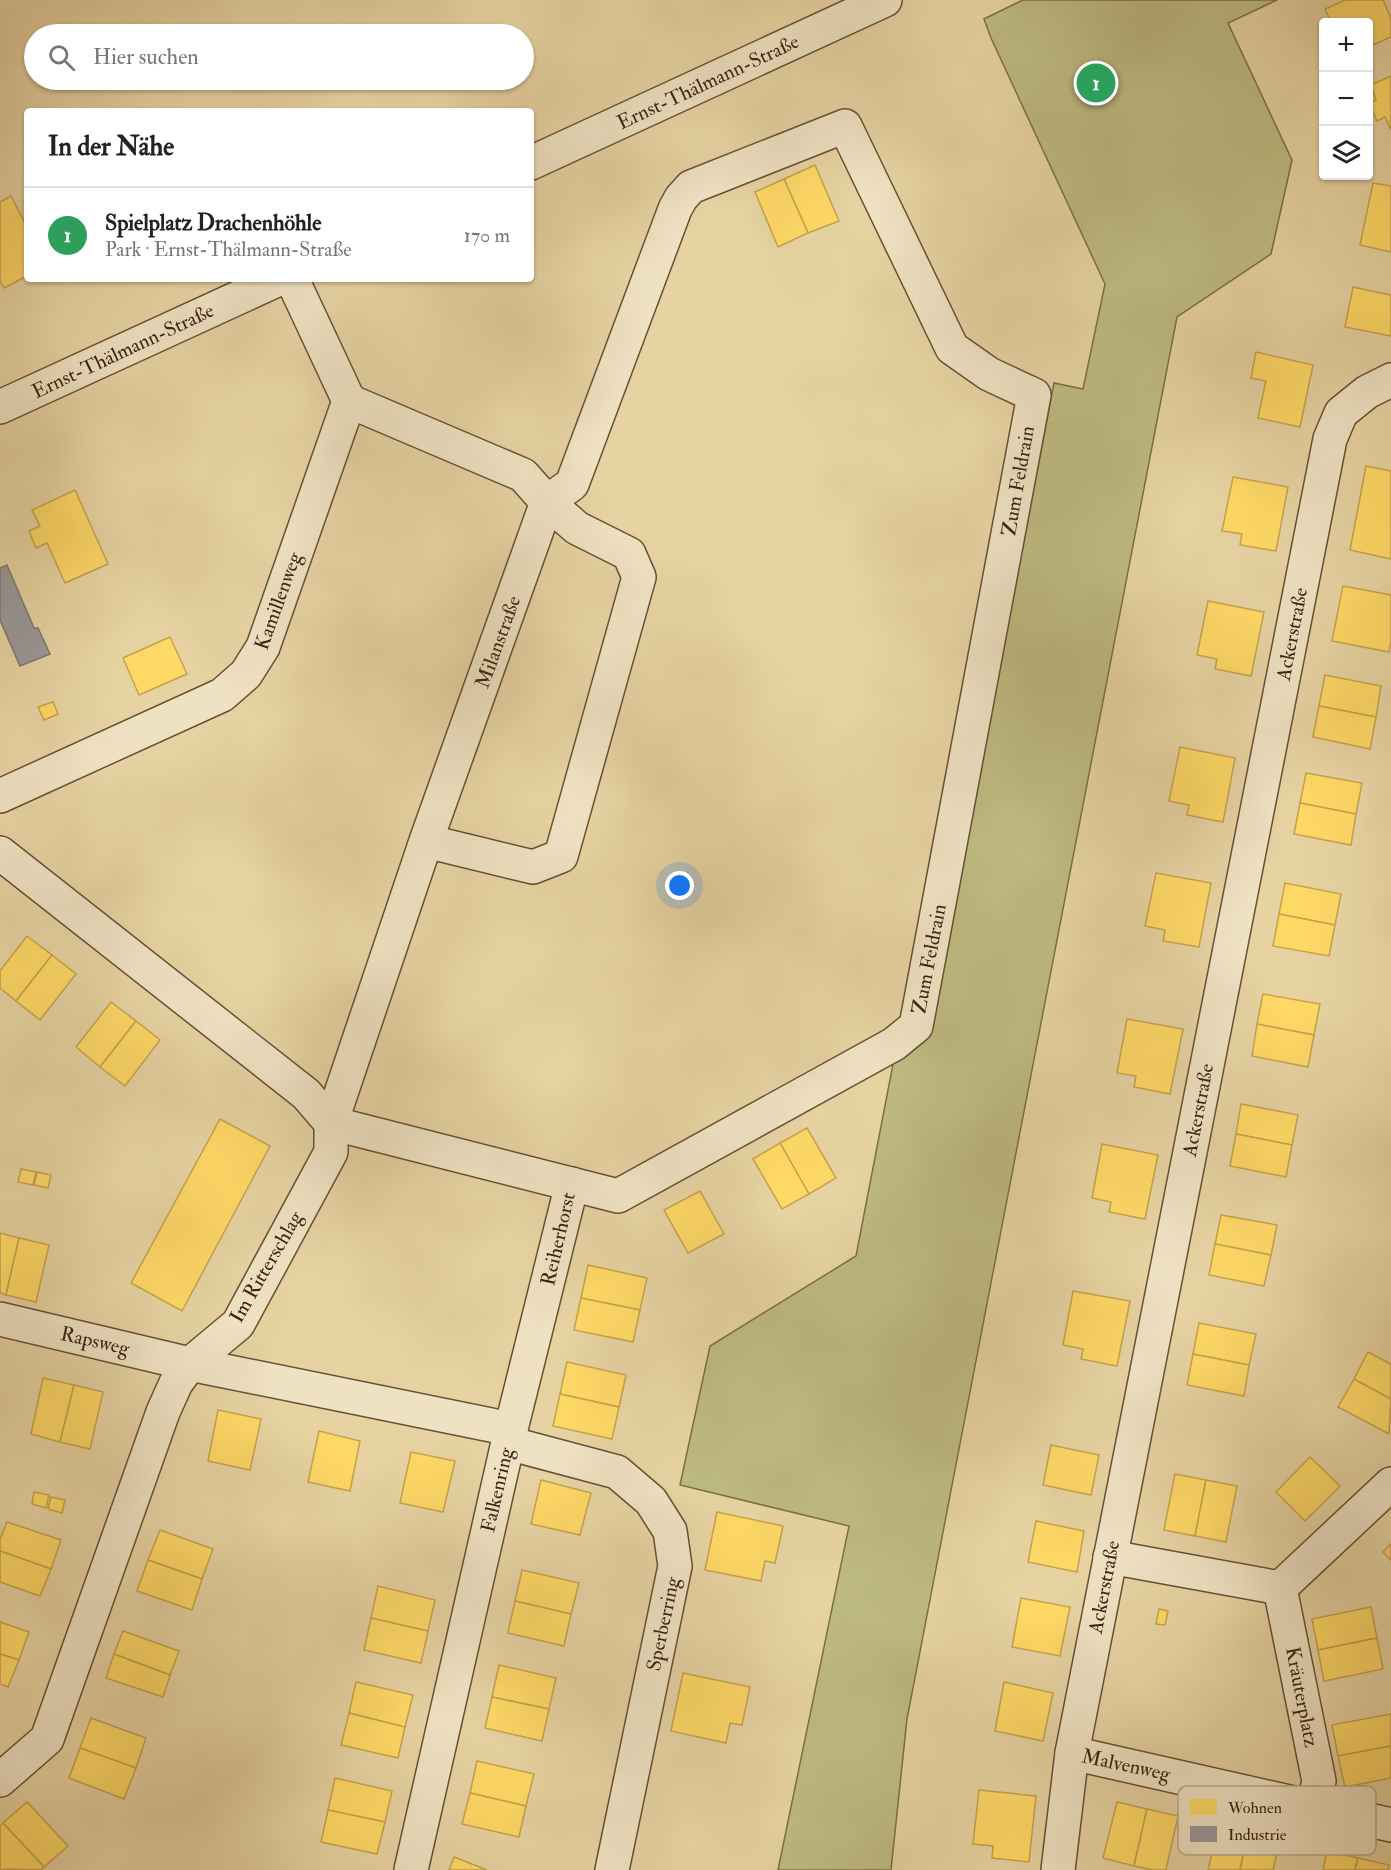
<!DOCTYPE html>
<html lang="de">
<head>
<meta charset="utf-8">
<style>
	body { margin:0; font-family:"IM FELL Double Pica",serif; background:#f6f6f6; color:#222 }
	.controls { position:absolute; right:18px; top:18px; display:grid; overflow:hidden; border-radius:6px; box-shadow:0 2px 4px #0004 }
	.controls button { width:54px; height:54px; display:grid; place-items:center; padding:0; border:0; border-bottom:2px solid #e0e0e0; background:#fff; color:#222; font:30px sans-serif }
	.you { position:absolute; left:680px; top:886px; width:21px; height:21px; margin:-15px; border:4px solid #fff; border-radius:50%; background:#1a73e8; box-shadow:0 0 0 9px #1a73e833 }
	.badge { display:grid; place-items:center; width:39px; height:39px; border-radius:50%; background:#d93025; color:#fff; font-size:20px; font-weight:700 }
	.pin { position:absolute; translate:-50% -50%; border:3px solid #fff; box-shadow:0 2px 6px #0006 }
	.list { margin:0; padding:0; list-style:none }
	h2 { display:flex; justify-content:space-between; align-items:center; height:78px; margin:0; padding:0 24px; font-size:26px }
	h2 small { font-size:20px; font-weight:400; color:#767676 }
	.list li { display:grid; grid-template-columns:39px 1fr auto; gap:18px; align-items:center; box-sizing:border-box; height:96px; padding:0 24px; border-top:2px solid #e0e0e0 }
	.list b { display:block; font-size:22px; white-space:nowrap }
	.list p { margin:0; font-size:20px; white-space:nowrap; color:#767676 }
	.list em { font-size:20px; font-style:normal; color:#767676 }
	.icon { flex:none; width:33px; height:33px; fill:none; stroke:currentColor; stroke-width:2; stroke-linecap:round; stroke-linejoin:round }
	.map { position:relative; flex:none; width:1391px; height:1870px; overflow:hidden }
	.search { position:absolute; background:#fff; box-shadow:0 2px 4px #0004; left:24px; top:24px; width:510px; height:66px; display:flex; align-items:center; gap:15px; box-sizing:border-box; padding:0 21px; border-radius:33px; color:#767676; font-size:22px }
	.panel { position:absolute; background:#fff; box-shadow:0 2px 4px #0004; left:24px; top:108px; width:510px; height:174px; border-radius:6px }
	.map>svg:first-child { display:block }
</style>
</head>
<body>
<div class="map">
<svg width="1391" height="1870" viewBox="0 0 1391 1870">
	<rect width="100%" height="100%" fill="#e7d3a2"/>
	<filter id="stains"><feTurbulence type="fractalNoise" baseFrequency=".00333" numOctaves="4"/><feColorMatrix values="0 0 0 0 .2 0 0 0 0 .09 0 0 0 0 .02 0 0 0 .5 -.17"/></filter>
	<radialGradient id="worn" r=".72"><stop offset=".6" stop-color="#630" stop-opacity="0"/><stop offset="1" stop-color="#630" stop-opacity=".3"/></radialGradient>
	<path fill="#bdba80" stroke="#7c6f48" stroke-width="1.5" d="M 1023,0 L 1277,0 L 1228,23 L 1292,160 L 1271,254 L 1177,317 L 907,1719 L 891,1870 L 778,1870 L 849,1526 L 680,1485 L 710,1346 L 856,1256 L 894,1059 L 929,1033 L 1054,383 L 1083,389 L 1105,284 L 991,38 L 984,19 Z"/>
	<g fill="#ffd966" stroke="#c4a34c" stroke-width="1.5">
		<path d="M 1345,0 L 1383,0 L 1391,18 L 1391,37 L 1368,47 L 1368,22 L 1331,22 L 1325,9 Z"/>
		<path d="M 1391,76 L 1391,130 L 1385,117 L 1377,121 L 1369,103 L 1376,100 L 1371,85 Z"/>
		<path d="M 815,165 L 839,221 L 808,233 L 784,179 Z"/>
		<path d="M 784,179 L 808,233 L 778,247 L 755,192 Z"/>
		<path d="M 1373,183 L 1391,186 L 1391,252 L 1360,245 Z"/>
		<path d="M 11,196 L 27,227 L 27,276 L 4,288 L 0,281 L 0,202 Z"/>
		<path d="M 1353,287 L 1391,295 L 1391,336 L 1345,327 Z"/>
		<path d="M 1256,352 L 1313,365 L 1300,427 L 1258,418 L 1266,381 L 1251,378 Z"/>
		<path d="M 1366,466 L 1391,471 L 1391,559 L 1350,550 Z"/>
		<path d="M 1233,477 L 1288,487 L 1276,551 L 1240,545 L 1242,534 L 1222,531 Z"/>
		<path d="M 75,490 L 108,564 L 65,583 L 47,543 L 36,548 L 29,531 L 40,526 L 32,510 Z"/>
		<path d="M 1343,586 L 1391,595 L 1391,641 L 1389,652 L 1332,641 Z"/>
		<path d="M 1208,601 L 1264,612 L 1251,676 L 1215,669 L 1217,659 L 1197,655 Z"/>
		<path d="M 170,637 L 187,674 L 139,695 L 123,658 Z"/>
		<path d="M 1325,675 L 1381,686 L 1376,717 L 1319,706 Z"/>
		<path d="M 53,702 L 58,714 L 44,720 L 38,707 Z"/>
		<path d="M 1319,706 L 1376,717 L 1370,749 L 1313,737 Z"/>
		<path d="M 1180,747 L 1235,758 L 1223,822 L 1187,815 L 1189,805 L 1169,801 Z"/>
		<path d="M 1306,773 L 1362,783 L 1356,814 L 1300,803 Z"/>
		<path d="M 1300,803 L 1356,814 L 1351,845 L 1294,834 Z"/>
		<path d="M 1156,873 L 1211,883 L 1199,947 L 1163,941 L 1165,930 L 1145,926 Z"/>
		<path d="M 1285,883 L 1341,894 L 1335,925 L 1279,914 Z"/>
		<path d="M 1279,914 L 1335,925 L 1329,956 L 1273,946 Z"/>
		<path d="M 27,936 L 52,955 L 16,1001 L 0,988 L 0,971 Z"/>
		<path d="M 52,955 L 76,974 L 40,1020 L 16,1001 Z"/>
		<path d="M 1263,994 L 1320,1004 L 1314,1035 L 1257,1024 Z"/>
		<path d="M 111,1002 L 136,1021 L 100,1067 L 76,1047 Z"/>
		<path d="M 1127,1019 L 1183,1029 L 1170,1094 L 1134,1087 L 1136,1076 L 1117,1073 Z"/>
		<path d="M 136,1021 L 160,1040 L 125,1086 L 100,1067 Z"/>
		<path d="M 1257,1024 L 1314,1035 L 1308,1067 L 1252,1056 Z"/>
		<path d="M 1241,1104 L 1298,1115 L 1292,1145 L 1236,1134 Z"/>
		<path d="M 220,1119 L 270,1146 L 182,1311 L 131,1283 Z"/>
		<path d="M 807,1128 L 836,1178 L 809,1194 L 780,1143 Z"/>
		<path d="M 1236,1134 L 1292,1145 L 1286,1177 L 1230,1166 Z"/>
		<path d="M 780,1143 L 809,1194 L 782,1209 L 753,1159 Z"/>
		<path d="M 1102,1144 L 1158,1155 L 1145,1219 L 1109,1212 L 1111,1202 L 1092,1198 Z"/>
		<path d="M 21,1169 L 36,1172 L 33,1185 L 18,1182 Z"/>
		<path d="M 37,1172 L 51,1175 L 48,1188 L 34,1185 Z"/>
		<path d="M 700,1191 L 724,1234 L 688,1253 L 664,1210 Z"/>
		<path d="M 1221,1215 L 1277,1225 L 1271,1255 L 1215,1244 Z"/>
		<path d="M 0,1233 L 19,1238 L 6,1295 L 0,1293 Z"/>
		<path d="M 19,1238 L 49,1245 L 36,1302 L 6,1295 Z"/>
		<path d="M 1215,1244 L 1271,1255 L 1264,1286 L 1209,1275 Z"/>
		<path d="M 588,1265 L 647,1278 L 640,1310 L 581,1298 Z"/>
		<path d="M 1073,1291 L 1130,1301 L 1117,1366 L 1081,1359 L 1083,1349 L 1063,1345 Z"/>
		<path d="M 581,1298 L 640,1310 L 633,1342 L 574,1330 Z"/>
		<path d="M 1199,1323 L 1256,1334 L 1249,1365 L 1193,1354 Z"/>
		<path d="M 1368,1352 L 1391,1364 L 1391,1399 L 1354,1379 Z"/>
		<path d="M 1193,1354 L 1249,1365 L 1244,1396 L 1187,1385 Z"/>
		<path d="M 567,1362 L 626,1375 L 619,1407 L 560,1394 Z"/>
		<path d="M 43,1378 L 74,1385 L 60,1442 L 31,1434 Z"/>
		<path d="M 1354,1379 L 1391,1399 L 1389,1434 L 1338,1407 Z"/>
		<path d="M 74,1385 L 103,1392 L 90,1449 L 60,1442 Z"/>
		<path d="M 560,1394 L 619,1407 L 612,1439 L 553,1426 Z"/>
		<path d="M 218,1410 L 261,1419 L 250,1470 L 208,1461 Z"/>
		<path d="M 319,1431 L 360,1441 L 350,1491 L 308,1482 Z"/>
		<path d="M 1051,1445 L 1099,1455 L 1091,1495 L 1043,1485 Z"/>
		<path d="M 411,1452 L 455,1461 L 443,1512 L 400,1503 Z"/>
		<path d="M 1310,1457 L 1340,1486 L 1305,1521 L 1276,1492 Z"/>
		<path d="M 1175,1474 L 1206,1480 L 1195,1536 L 1164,1530 Z"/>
		<path d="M 541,1480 L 591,1493 L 580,1535 L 531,1524 Z"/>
		<path d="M 1206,1480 L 1237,1486 L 1226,1542 L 1195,1536 Z"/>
		<path d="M 34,1492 L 49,1495 L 46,1508 L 32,1504 Z"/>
		<path d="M 51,1497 L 65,1500 L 62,1513 L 48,1509 Z"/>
		<path d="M 717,1512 L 783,1526 L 775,1563 L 765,1561 L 761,1581 L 705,1570 Z"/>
		<path d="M 1036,1521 L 1084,1531 L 1077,1572 L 1028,1562 Z"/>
		<path d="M 7,1522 L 61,1540 L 51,1569 L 0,1551 L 0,1539 Z"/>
		<path d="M 160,1530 L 213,1549 L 202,1579 L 148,1560 Z"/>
		<path d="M 1391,1544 L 1391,1560 L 1383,1552 Z"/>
		<path d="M 0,1551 L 51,1569 L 40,1596 L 0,1582 Z"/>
		<path d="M 148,1560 L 202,1579 L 192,1610 L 137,1591 Z"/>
		<path d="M 522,1570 L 579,1583 L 571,1614 L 515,1601 Z"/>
		<path d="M 378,1586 L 435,1600 L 428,1631 L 371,1618 Z"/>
		<path d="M 1021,1598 L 1070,1607 L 1060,1656 L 1012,1647 Z"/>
		<path d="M 515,1601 L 571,1614 L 564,1646 L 508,1633 Z"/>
		<path d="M 1371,1607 L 1377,1638 L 1318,1650 L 1312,1619 Z"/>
		<path d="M 1159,1609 L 1168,1611 L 1165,1625 L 1156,1624 Z"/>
		<path d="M 371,1618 L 428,1631 L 421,1663 L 364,1650 Z"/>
		<path d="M 0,1622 L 29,1632 L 19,1660 L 0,1654 Z"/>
		<path d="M 123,1631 L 179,1651 L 170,1675 L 114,1654 Z"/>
		<path d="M 1377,1638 L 1383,1669 L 1324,1681 L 1318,1650 Z"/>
		<path d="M 0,1654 L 19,1660 L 8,1687 L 0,1684 Z"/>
		<path d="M 114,1654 L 170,1675 L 163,1697 L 106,1678 Z"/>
		<path d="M 499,1665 L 556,1678 L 549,1709 L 492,1697 Z"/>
		<path d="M 683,1673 L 750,1687 L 742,1725 L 730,1723 L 726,1743 L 671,1731 Z"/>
		<path d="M 356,1682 L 413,1695 L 405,1727 L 349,1713 Z"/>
		<path d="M 1004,1682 L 1053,1693 L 1043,1741 L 995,1731 Z"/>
		<path d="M 492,1697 L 549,1709 L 542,1741 L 485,1728 Z"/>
		<path d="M 349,1713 L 405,1727 L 398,1758 L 341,1745 Z"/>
		<path d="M 1391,1714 L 1391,1746 L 1338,1756 L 1332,1725 Z"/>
		<path d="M 91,1718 L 146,1738 L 136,1768 L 80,1748 Z"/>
		<path d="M 1391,1746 L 1391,1778 L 1345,1787 L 1338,1756 Z"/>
		<path d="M 80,1748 L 136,1768 L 124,1799 L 69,1778 Z"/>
		<path d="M 477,1761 L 534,1774 L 526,1806 L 470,1793 Z"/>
		<path d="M 335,1778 L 392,1791 L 385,1822 L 328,1810 Z"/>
		<path d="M 979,1790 L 1036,1796 L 1029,1862 L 992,1858 L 993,1846 L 973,1844 Z"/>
		<path d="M 470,1793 L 526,1806 L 519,1837 L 462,1824 Z"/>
		<path d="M 27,1802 L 68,1846 L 44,1867 L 3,1823 Z"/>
		<path d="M 1117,1802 L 1147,1809 L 1134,1866 L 1103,1858 Z"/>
		<path d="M 1147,1809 L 1178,1816 L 1166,1870 L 1153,1870 L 1134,1866 Z"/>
		<path d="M 328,1810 L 385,1822 L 377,1854 L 321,1842 Z"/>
		<path d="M 3,1823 L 44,1867 L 41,1870 L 0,1869 L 0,1826 Z"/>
		<path d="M 1218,1826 L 1248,1833 L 1240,1870 L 1208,1870 Z"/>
		<path d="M 1248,1833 L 1280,1840 L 1273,1870 L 1240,1870 Z"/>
		<path d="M 1327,1851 L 1358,1858 L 1355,1870 L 1323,1870 Z"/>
		<path d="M 454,1857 L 487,1870 L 449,1870 Z"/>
		<path d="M 1358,1858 L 1389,1865 L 1388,1870 L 1355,1870 Z"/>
	</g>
	<path fill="#999" stroke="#7d7670" stroke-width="1.5" d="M 7,565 L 34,628 L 38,628 L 50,654 L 20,666 L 0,620 L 0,568 Z"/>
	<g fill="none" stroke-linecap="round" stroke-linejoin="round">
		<g stroke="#665035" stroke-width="36">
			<g id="minor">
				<path d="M 292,279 L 349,401 L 523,475 L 547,502 L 426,841 L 331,1123 L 618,1196 L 894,1044 L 916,1026 L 1034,395 L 989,374 L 952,348 L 845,126 L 691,187 L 681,198 L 675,209 L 572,484 L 547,502 L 577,528 L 629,554 L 639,577 L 561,856 L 533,867 L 426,841"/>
				<path d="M 0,796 L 222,695 L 246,674 L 263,647 L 349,401"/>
				<path d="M 0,853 L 306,1094 L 331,1123 L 331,1152 L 238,1324 L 190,1364 L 176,1383 L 163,1412 L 47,1739 L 0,1780"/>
				<path d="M 0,1319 L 190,1364 L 511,1429 L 411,1870"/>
				<path d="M 511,1429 L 572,1184"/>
				<path d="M 508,1443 L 617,1472 L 651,1501 L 670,1531 L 675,1566 L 612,1870"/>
				<path d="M 1110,1557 L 1280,1588 L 1391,1484"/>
				<path d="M 1280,1588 L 1319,1781 L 1313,1806"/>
				<path d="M 1072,1753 L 1391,1825"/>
				<path d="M 1058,1870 L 1072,1753 L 1330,439 L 1341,413 L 1367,392 L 1391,380"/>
			</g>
		</g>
		<g stroke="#665035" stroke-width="36">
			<g id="tertiary">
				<path d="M 531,163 L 885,0"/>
				<path d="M 0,407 L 279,279"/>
			</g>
		</g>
		<use href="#minor" stroke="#efe2c3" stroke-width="33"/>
		<use href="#tertiary" stroke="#efe2c3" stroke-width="33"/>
	</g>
	<g text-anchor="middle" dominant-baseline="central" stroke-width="6" stroke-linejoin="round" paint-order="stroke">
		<g font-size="20" fill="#3b2411" stroke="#efe2c3">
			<text transform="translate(708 82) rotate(-25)">Ernst-Thälmann-Straße</text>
			<text transform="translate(123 351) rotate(-25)">Ernst-Thälmann-Straße</text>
			<text transform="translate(1018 481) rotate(-80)">Zum Feldrain</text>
			<text transform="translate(278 601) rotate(-70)">Kamillenweg</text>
			<text transform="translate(1292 634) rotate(-79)">Ackerstraße</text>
			<text transform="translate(498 642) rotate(-70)">Milanstraße</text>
			<text transform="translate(929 959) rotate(-79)">Zum Feldrain</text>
			<text transform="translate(1198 1110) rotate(-79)">Ackerstraße</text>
			<text transform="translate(558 1239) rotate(-77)">Reiherhorst</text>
			<text transform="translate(266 1267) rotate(-60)">Im Ritterschlag</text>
			<text transform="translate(95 1341) rotate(13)">Rapsweg</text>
			<text transform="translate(497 1490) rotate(-77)">Falkenring</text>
			<text transform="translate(1104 1587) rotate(-79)">Ackerstraße</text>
			<text transform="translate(663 1624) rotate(-78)">Sperberring</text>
			<text transform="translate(1302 1697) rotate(79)">Kräuterplatz</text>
			<text transform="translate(1126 1765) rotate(12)">Malvenweg</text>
		</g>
	</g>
	<rect x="1178" y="1786" width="198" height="69" rx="9" fill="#efe2c3" stroke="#b9a98e" stroke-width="1.5"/>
	<rect x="1190" y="1799" width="27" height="16" fill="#ffd966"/>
	<rect x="1190" y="1826" width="27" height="16" fill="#999"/>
	<g font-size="16" fill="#3b2411">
		<text x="1228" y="1813">Wohnen</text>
		<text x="1228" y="1840">Industrie</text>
	</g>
	<rect width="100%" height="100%" filter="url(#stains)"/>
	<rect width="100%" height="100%" fill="url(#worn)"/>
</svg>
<div class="controls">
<button>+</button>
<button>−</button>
<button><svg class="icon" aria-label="layers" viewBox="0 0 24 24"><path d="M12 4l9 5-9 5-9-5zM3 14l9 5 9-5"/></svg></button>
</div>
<div class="you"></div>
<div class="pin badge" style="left:1096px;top:83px;background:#2e9e5b">1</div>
<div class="search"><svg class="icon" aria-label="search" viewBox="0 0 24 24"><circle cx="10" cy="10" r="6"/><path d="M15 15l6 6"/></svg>Hier suchen</div>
<section class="panel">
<h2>In der Nähe<small></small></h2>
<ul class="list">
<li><span class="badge" style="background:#2e9e5b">1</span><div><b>Spielplatz Drachenhöhle</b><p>Park · Ernst-Thälmann-Straße</p></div><em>170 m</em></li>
</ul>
</section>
</div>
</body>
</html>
